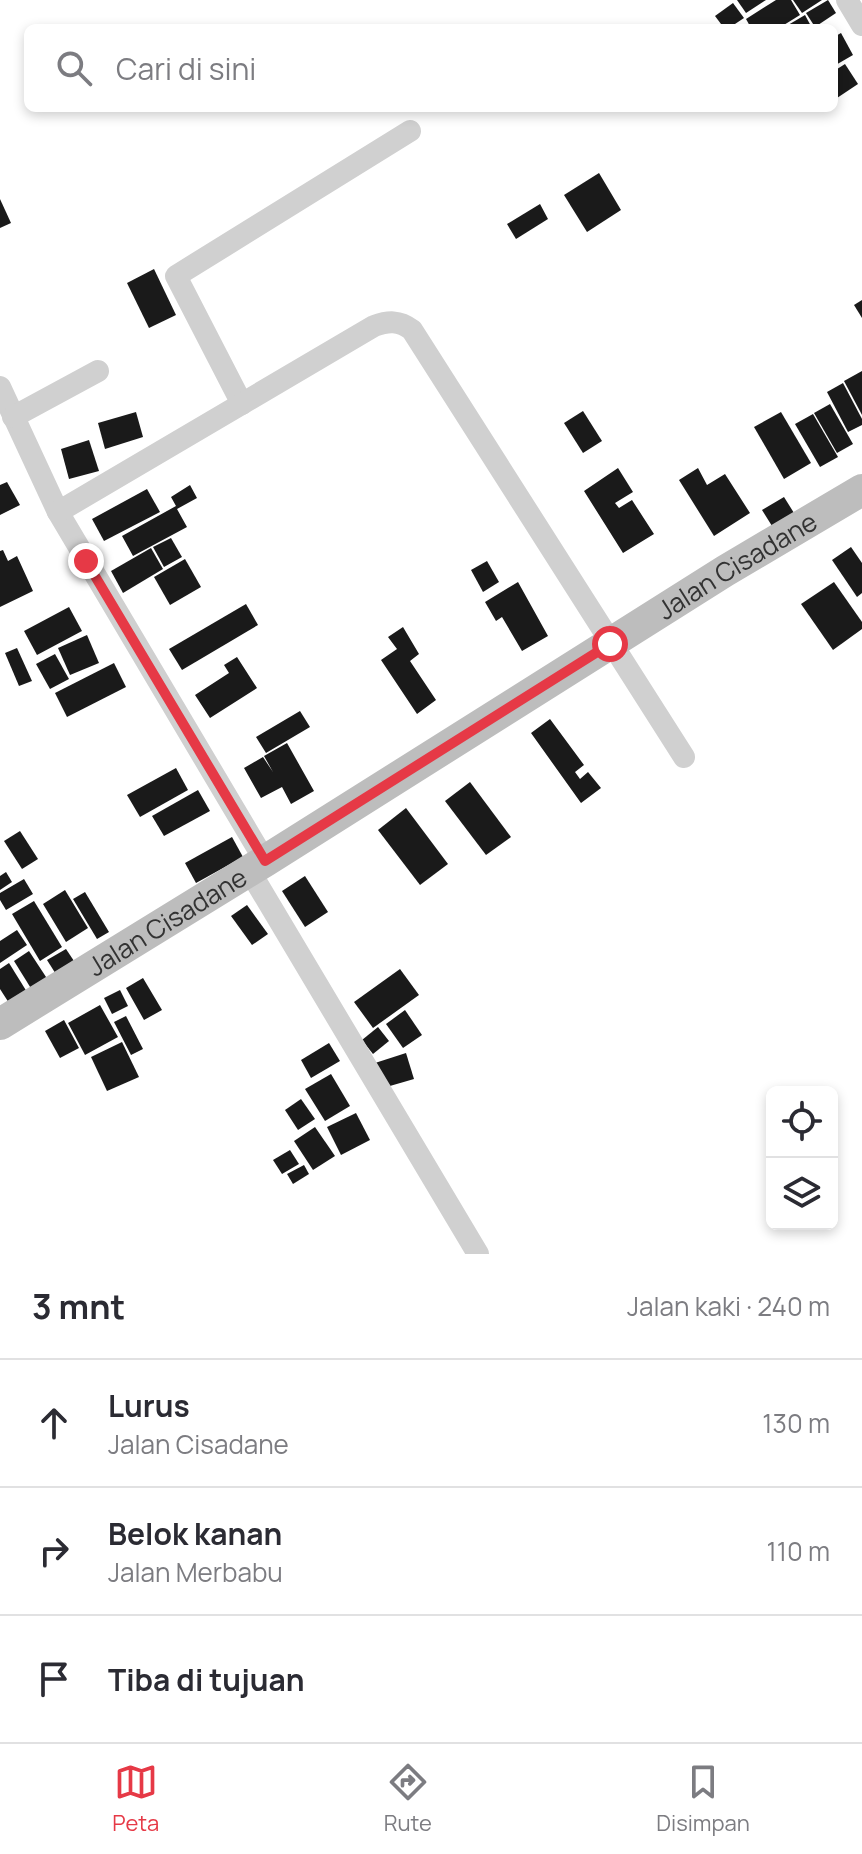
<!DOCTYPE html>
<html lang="id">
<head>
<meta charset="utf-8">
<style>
	body { margin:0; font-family:Manrope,sans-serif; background:#f2f2f3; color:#2b2b33 }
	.controls { position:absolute; right:24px; bottom:24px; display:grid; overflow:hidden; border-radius:12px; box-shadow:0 4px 12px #0003 }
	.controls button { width:72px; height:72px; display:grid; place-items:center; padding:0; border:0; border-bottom:2px solid #e1e1e2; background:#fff; color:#2b2b33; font:40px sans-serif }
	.stop { position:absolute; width:24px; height:24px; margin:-18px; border:6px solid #e63946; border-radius:50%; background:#fff }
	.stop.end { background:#e63946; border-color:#fff; box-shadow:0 2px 8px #0008 }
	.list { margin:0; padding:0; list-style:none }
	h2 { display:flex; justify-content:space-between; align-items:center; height:104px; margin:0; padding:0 32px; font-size:34px }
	h2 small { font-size:26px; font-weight:400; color:#7c7c81 }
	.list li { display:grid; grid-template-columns:52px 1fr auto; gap:24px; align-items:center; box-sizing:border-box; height:128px; padding:0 32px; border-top:2px solid #e1e1e2 }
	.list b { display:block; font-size:30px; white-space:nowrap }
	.list p { margin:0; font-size:26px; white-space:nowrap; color:#7c7c81 }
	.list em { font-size:26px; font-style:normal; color:#7c7c81 }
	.icon { flex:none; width:44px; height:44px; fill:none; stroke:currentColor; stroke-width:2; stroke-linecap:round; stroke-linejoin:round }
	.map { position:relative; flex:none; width:862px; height:1254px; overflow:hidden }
	.search { position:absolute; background:#fff; box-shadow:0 4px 12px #0003; left:24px; right:24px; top:24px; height:88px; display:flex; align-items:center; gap:20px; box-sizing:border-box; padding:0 28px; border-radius:12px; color:#7c7c81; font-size:30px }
	.sheet { height:488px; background:#fff }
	nav { display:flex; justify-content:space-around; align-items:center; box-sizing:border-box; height:112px; border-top:2px solid #e1e1e2; background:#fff; font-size:22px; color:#7c7c81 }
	nav a { display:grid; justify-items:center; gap:4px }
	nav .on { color:#e63946 }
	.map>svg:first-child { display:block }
</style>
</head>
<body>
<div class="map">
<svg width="862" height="1254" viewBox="0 0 862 1254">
	<rect width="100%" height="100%" fill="#fff"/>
	<g fill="#1a1a1a">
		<path d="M 737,0 L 766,0 L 746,13 Z"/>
		<path d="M 776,0 L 791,0 L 800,15 L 779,28 L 751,28 L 746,19 Z"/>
		<path d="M 793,0 L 822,0 L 802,13 Z"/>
		<path d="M 828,0 L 836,13 L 815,27 L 806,13 Z"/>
		<path d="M 733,3 L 744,18 L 729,28 L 724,28 L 715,16 Z"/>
		<path d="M 805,15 L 812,28 L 783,28 Z"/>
		<path d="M 841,33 L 853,55 L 834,66 L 834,37 Z"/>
		<path d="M 845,64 L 858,84 L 834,100 L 834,71 Z"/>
		<path d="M 599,173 L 621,210 L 587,232 L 564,195 Z"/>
		<path d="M 0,199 L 11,223 L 0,228 Z"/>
		<path d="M 540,204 L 548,219 L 516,239 L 507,224 Z"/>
		<path d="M 154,269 L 176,315 L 149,328 L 127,283 Z"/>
		<path d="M 862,300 L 862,318 L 854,305 Z"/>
		<path d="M 862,371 L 862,415 L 844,381 Z"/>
		<path d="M 843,383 L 862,419 L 862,425 L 848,432 L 827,392 Z"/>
		<path d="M 830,404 L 853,444 L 837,453 L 814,413 Z"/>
		<path d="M 583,411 L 602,441 L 583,453 L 564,423 Z"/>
		<path d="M 136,412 L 143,437 L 105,449 L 98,423 Z"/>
		<path d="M 781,412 L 811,463 L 784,479 L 754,427 Z"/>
		<path d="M 813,414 L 838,457 L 820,467 L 795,424 Z"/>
		<path d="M 89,440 L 99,471 L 69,479 L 61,449 Z"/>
		<path d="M 618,468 L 633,492 L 615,503 L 619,508 L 632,500 L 654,534 L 623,553 L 584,491 Z"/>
		<path d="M 698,468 L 707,485 L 725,474 L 750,513 L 714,536 L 679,480 Z"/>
		<path d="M 7,482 L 20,505 L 0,515 L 0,485 Z"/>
		<path d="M 190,485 L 197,498 L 177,509 L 187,527 L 133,556 L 122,536 L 176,506 L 171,497 Z"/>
		<path d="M 147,489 L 160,512 L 104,541 L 92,519 Z"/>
		<path d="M 784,497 L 794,513 L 772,526 L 762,510 Z"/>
		<path d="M 171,538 L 182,557 L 164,567 L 153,547 Z"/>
		<path d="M 851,547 L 862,563 L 862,593 L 857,597 L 832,560 Z"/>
		<path d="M 151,548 L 163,569 L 123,593 L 111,571 Z"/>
		<path d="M 3,550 L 8,561 L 17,556 L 33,591 L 0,607 L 0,551 Z"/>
		<path d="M 185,559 L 201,587 L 170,605 L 154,577 Z"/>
		<path d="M 487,561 L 499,582 L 483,592 L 471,570 Z"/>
		<path d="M 518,582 L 548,636 L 522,651 L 502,617 L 496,621 L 485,602 Z"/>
		<path d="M 834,582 L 862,622 L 862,629 L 833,650 L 801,604 Z"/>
		<path d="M 246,604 L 258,625 L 182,670 L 169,649 Z"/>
		<path d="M 69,607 L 82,631 L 37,655 L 24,631 Z"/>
		<path d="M 403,627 L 419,654 L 410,661 L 436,700 L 417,714 L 381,660 L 397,649 L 388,637 Z"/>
		<path d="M 87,635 L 99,663 L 70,675 L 58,648 Z"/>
		<path d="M 17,648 L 32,681 L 19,686 L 5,653 Z"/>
		<path d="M 55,654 L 69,679 L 50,689 L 36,664 Z"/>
		<path d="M 237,657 L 257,688 L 210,718 L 195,695 L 229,673 L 224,665 Z"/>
		<path d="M 114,663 L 126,687 L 67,717 L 55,693 Z"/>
		<path d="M 300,711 L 310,727 L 266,753 L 256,737 Z"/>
		<path d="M 550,719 L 584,765 L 575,772 L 580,779 L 588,772 L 601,788 L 581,803 L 531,733 Z"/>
		<path d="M 287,743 L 314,791 L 291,804 L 282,787 L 261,798 L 244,768 L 263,757 L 273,772 L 264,756 Z"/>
		<path d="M 176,768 L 188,790 L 140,817 L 127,795 Z"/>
		<path d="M 470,782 L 511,837 L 486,855 L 445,801 Z"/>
		<path d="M 198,790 L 210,811 L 164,836 L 152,816 Z"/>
		<path d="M 406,808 L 448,864 L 420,885 L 378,830 Z"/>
		<path d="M 20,831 L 38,859 L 22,869 L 4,841 Z"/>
		<path d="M 232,837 L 243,857 L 196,883 L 185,863 Z"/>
		<path d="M 6,872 L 12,882 L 0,890 L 0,876 Z"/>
		<path d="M 305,876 L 328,912 L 305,927 L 282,891 Z"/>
		<path d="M 24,879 L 33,894 L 6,910 L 0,900 L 0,893 Z"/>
		<path d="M 65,890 L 88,928 L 66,942 L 43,904 Z"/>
		<path d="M 85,892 L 109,932 L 97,939 L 73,899 Z"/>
		<path d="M 34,901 L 62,947 L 40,961 L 12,914 Z"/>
		<path d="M 247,905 L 268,934 L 252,945 L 231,916 Z"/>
		<path d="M 17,930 L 27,945 L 0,963 L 0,941 Z"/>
		<path d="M 66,949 L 78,967 L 59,979 L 47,960 Z"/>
		<path d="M 29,951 L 48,980 L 32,990 L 14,961 Z"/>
		<path d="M 9,963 L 27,992 L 9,1003 L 0,989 L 0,969 Z"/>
		<path d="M 400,969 L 419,995 L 373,1028 L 354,1002 Z"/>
		<path d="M 143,978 L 162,1010 L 144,1020 L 126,988 Z"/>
		<path d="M 120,990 L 128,1006 L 112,1014 L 104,998 Z"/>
		<path d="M 100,1005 L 118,1037 L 85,1055 L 68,1023 Z"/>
		<path d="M 405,1010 L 422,1035 L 403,1048 L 386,1024 Z"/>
		<path d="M 126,1016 L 143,1049 L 131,1055 L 114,1022 Z"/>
		<path d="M 64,1020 L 79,1048 L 60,1058 L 45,1031 Z"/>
		<path d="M 378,1027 L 389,1041 L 373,1054 L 362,1040 Z"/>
		<path d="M 122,1042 L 139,1077 L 107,1091 L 91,1057 Z"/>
		<path d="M 329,1043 L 340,1061 L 311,1078 L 301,1060 Z"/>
		<path d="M 406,1053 L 414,1079 L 383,1088 L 375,1063 Z"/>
		<path d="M 331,1074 L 350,1106 L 325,1121 L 305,1089 Z"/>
		<path d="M 301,1099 L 315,1119 L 298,1130 L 285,1110 Z"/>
		<path d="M 356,1113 L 370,1140 L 341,1155 L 327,1127 Z"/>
		<path d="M 315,1127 L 335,1156 L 313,1170 L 294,1141 Z"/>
		<path d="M 290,1150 L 299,1164 L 282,1174 L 273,1160 Z"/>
		<path d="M 304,1165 L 309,1174 L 293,1184 L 287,1174 Z"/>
	</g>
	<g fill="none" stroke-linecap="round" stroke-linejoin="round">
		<g stroke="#d0d0d0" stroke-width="22">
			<path d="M 847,0 L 862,25"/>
			<path d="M 0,387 L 58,512 L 265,861"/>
			<path d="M 242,404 L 176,276 L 410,131"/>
			<path d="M 13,417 L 98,371"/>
			<path d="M 58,512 L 374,326 C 388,321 399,320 412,330 L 684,757"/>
			<path d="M 249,870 L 478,1254"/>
		</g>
		<path stroke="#bdbdbd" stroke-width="32" id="s1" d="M 0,1024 L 265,861 L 725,571 L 862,490"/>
	</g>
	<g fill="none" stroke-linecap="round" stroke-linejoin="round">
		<path stroke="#e63946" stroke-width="10" d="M 86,561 L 265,861 L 610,644"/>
	</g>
	<g text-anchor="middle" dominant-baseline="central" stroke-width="8" stroke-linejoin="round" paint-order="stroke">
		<g font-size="26" fill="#333" stroke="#fff">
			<text stroke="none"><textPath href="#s1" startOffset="868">Jalan Cisadane</textPath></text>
			<text stroke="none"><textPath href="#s1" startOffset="196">Jalan Cisadane</textPath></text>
		</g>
	</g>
</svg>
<div class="controls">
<button><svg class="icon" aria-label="locate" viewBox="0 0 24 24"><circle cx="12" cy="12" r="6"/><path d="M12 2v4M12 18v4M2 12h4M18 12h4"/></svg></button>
<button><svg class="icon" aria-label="layers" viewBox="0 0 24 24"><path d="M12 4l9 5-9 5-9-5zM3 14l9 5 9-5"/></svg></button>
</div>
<div class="stop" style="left:610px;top:644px"></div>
<div class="stop end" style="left:86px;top:561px"></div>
<div class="search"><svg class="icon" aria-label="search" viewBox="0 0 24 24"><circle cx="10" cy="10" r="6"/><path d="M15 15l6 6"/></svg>Cari di sini</div>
</div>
<section class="sheet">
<h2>3 mnt<small>Jalan kaki · 240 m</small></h2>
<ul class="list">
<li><svg class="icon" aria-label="ahead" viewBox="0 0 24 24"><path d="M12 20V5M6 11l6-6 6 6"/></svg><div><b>Lurus</b><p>Jalan Cisadane</p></div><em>130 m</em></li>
<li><svg class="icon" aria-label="right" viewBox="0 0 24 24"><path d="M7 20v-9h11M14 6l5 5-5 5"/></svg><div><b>Belok kanan</b><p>Jalan Merbabu</p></div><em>110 m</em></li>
<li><svg class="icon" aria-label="arrive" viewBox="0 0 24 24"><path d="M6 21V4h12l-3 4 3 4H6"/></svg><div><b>Tiba di tujuan</b></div></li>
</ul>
</section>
<nav>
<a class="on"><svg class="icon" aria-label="map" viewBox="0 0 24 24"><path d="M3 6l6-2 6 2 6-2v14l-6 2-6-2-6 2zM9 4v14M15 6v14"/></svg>Peta</a>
<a><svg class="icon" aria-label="directions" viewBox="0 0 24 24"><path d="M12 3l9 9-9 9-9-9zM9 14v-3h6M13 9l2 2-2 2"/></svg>Rute</a>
<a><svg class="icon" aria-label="saved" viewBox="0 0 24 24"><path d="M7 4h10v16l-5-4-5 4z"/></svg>Disimpan</a>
</nav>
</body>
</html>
